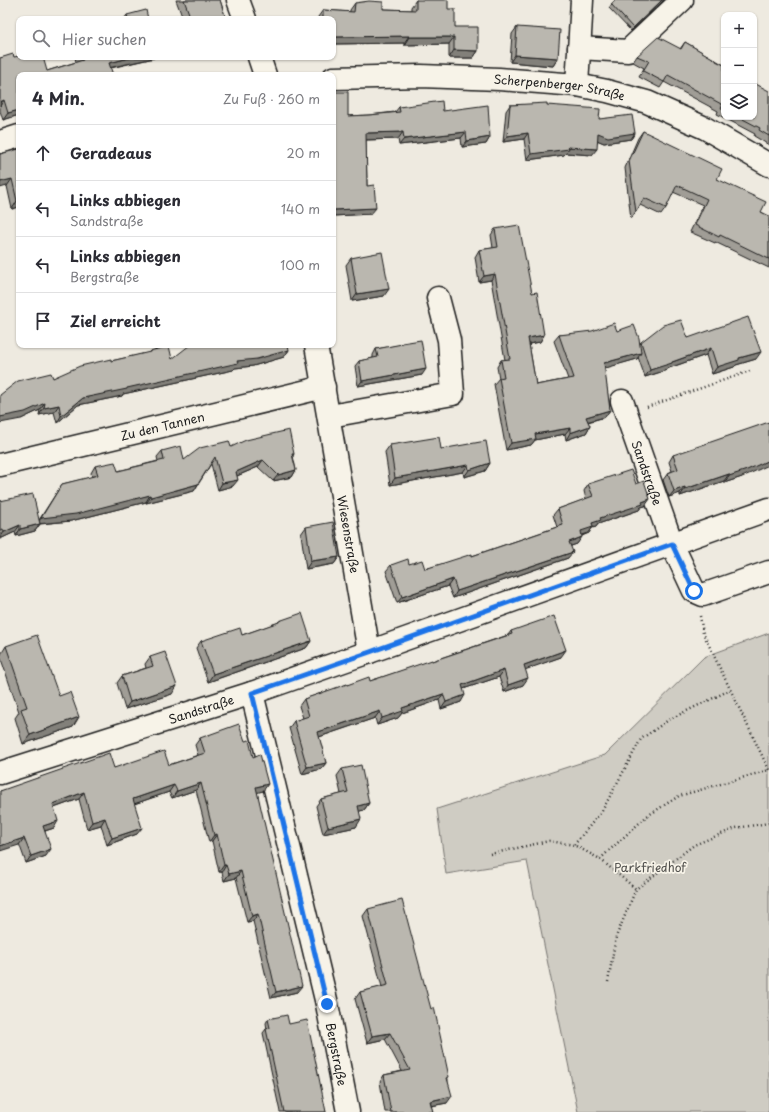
<!DOCTYPE html>
<html lang="de">
<head>
<meta charset="utf-8">
<style>
	body { margin:0; font-family:"Playpen Sans",sans-serif; background:#f7f7f7; color:#2b2b33 }
	.controls { position:absolute; right:12px; top:12px; display:grid; overflow:hidden; border-radius:8px; box-shadow:0 1px 3px #0004 }
	.controls button { width:36px; height:36px; display:grid; place-items:center; padding:0; border:0; border-bottom:1px solid #e1e1e2; background:#fff; color:#2b2b33; font:20px sans-serif }
	.stop { position:absolute; width:12px; height:12px; margin:-9px; border:3px solid #1a73e8; border-radius:50%; background:#fff }
	.stop.end { background:#1a73e8; border-color:#fff; box-shadow:0 1px 4px #0008 }
	.list { margin:0; padding:0; list-style:none }
	h2 { display:flex; justify-content:space-between; align-items:center; height:52px; margin:0; padding:0 16px; font-size:17px }
	h2 small { font-size:13px; font-weight:400; color:#7c7c81 }
	.list li { display:grid; grid-template-columns:26px 1fr auto; gap:12px; align-items:center; box-sizing:border-box; height:56px; padding:0 16px; border-top:1px solid #e1e1e2 }
	.list b { display:block; font-size:15px; white-space:nowrap }
	.list p { margin:0; font-size:13px; white-space:nowrap; color:#7c7c81 }
	.list em { font-size:13px; font-style:normal; color:#7c7c81 }
	.icon { flex:none; width:22px; height:22px; fill:none; stroke:currentColor; stroke-width:2; stroke-linecap:round; stroke-linejoin:round }
	.map { position:relative; flex:none; width:769px; height:1112px; overflow:hidden }
	.search { position:absolute; background:#fff; box-shadow:0 1px 3px #0004; left:16px; top:16px; width:320px; height:44px; display:flex; align-items:center; gap:10px; box-sizing:border-box; padding:0 14px; border-radius:8px; color:#7c7c81; font-size:15px }
	.panel { position:absolute; background:#fff; box-shadow:0 1px 3px #0004; left:16px; top:72px; width:320px; height:276px; border-radius:8px }
	.map>svg:first-child { display:block }
</style>
</head>
<body>
<div class="map">
<svg width="769" height="1112" viewBox="0 0 769 1112">
	<rect width="100%" height="100%" fill="#eeeae0"/>
	<filter id="ink" filterUnits="userSpaceOnUse"><feTurbulence type="fractalNoise" baseFrequency=".025" numOctaves="2"/><feDisplacementMap in="SourceGraphic" scale="8" xChannelSelector="R" yChannelSelector="G"/><feConvolveMatrix kernelMatrix="1 2 1 2 8 2 1 2 1" color-interpolation-filters="sRGB"/></filter>
	<g filter="url(#ink)">
		<path fill="#cfccc3" stroke="#767470" d="M 769,633 L 769,1112 L 578,1112 L 527,861 L 446,874 L 437,809 L 605,755 L 704,657 Z"/>
		<g fill="none" stroke-linecap="round" stroke-linejoin="round">
			<g stroke="#1c1c1c" stroke-width="25">
				<g id="minor">
					<path d="M 238,0 L 245,19"/>
					<path d="M 579,48 L 628,51 L 682,0"/>
					<path d="M 259,57 L 265,75"/>
					<path id="s1" d="M 333,78 L 421,76 L 499,79 L 577,85 L 607,91 L 647,102 L 705,128 L 769,165"/>
					<path d="M 577,85 L 582,0"/>
					<path d="M 0,142 L 19,136"/>
					<path id="s2" d="M 316,345 L 369,652"/>
					<path id="s3" d="M 622,401 L 672,544 L 694,591 L 703,595 L 769,572"/>
					<path d="M 330,416 L 453,394 L 449,340 L 438,298"/>
					<path id="s4" d="M 0,465 L 324,387"/>
					<path id="s5" d="M 252,693 L 327,1004 L 348,1112"/>
					<path id="s6" d="M 0,773 L 252,693 L 369,652 L 769,509"/>
				</g>
			</g>
			<g stroke="#1c1c1c" stroke-width="2.5" stroke-dasharray="1 3" stroke-linecap="butt">
				<path d="M 647,407 L 750,371"/>
				<path d="M 700,616 L 703,633 L 769,770"/>
				<path d="M 574,845 L 602,811 L 641,739 L 670,719 L 730,690"/>
				<path d="M 490,854 L 549,841 L 574,845 L 600,859 L 636,889"/>
				<path d="M 600,859 L 647,816 L 679,796 L 769,770"/>
				<path d="M 608,982 L 616,937 L 636,889 L 694,845 L 736,828 L 769,823"/>
			</g>
			<use href="#minor" stroke="#f7f3e8" stroke-width="22"/>
		</g>
		<g fill="#a09d96" stroke="#1c1c1c">
			<path d="M 176,0 L 220,0 L 226,19 L 183,19 Z"/>
			<path d="M 416,0 L 448,9 L 455,27 L 478,51 L 473,58 L 449,58 L 449,44 L 404,45 L 404,43 L 333,44 L 333,19 L 318,19 L 318,17 L 323,10 L 350,12 L 350,10 L 355,3 L 383,9 L 411,10 L 411,7 Z"/>
			<path d="M 615,0 L 664,0 L 631,31 L 609,8 Z"/>
			<path d="M 127,15 L 148,19 L 124,19 Z"/>
			<path d="M 517,27 L 558,58 L 553,66 L 510,62 L 512,34 Z"/>
			<path d="M 685,42 L 724,65 L 724,117 L 754,117 L 769,91 L 769,145 L 754,136 L 755,134 L 717,114 L 718,111 L 664,82 L 660,88 L 639,77 L 644,68 L 633,62 L 637,56 L 680,49 Z"/>
			<path d="M 14,57 L 47,71 L 76,62 L 75,57 L 155,57 L 154,58 L 111,68 L 19,75 L 19,115 L 3,120 L 0,111 L 0,58 Z"/>
			<path d="M 333,92 L 348,116 L 369,115 L 395,112 L 399,107 L 443,111 L 490,137 L 486,144 L 462,147 L 461,138 L 399,145 L 398,139 L 366,140 L 367,186 L 371,214 L 333,216 Z"/>
			<path d="M 510,105 L 547,105 L 599,119 L 635,133 L 631,139 L 604,143 L 597,140 L 592,155 L 566,153 L 564,155 L 527,160 L 524,139 L 503,142 L 506,111 Z"/>
			<path d="M 643,131 L 717,179 L 761,212 L 769,216 L 769,268 L 715,242 L 715,243 L 690,232 L 703,205 L 673,192 L 666,208 L 661,215 L 640,205 L 631,219 L 625,168 L 638,138 Z"/>
			<path d="M 19,149 L 19,207 L 12,209 L 7,186 Z"/>
			<path d="M 495,229 L 532,293 L 544,335 L 540,342 L 529,344 L 536,385 L 568,379 L 554,341 L 559,335 L 617,331 L 640,344 L 641,342 L 688,338 L 756,359 L 736,365 L 734,367 L 712,374 L 706,355 L 669,368 L 667,370 L 645,377 L 638,357 L 637,359 L 604,368 L 610,410 L 605,417 L 588,422 L 590,426 L 586,433 L 566,440 L 565,434 L 535,440 L 531,445 L 506,450 L 494,384 L 499,378 L 497,367 L 501,360 L 505,360 L 491,280 L 479,282 L 475,257 L 479,250 L 493,248 L 491,235 Z"/>
			<path d="M 351,258 L 384,296 L 352,301 L 346,265 Z"/>
			<path d="M 402,343 L 422,375 L 358,386 L 355,366 L 359,361 L 373,358 L 373,355 L 376,349 L 400,345 Z"/>
			<path d="M 289,350 L 284,357 L 253,366 L 235,368 L 233,370 L 123,394 L 122,396 L 78,405 L 57,423 L 54,412 L 39,415 L 40,410 L 21,419 L 53,378 L 111,361 L 148,353 L 150,351 L 172,359 Z"/>
			<path d="M 390,445 L 441,449 L 490,463 L 485,471 L 464,477 L 463,472 L 390,485 L 385,452 Z"/>
			<path d="M 231,447 L 294,454 L 293,456 L 296,470 L 292,477 L 273,481 L 258,467 L 237,476 L 233,486 L 218,490 L 211,464 L 194,491 L 146,503 L 146,502 L 71,521 L 40,524 L 35,531 L 16,536 L 15,532 L 0,539 L 0,501 L 39,520 L 62,484 L 92,477 L 91,473 L 95,466 L 118,471 L 158,461 L 157,457 L 162,451 L 184,460 Z"/>
			<path d="M 673,455 L 742,477 L 724,483 L 724,481 L 680,496 L 680,493 L 669,497 L 663,480 L 668,473 L 672,471 L 669,462 Z"/>
			<path d="M 588,484 L 636,484 L 645,506 L 641,507 L 639,510 L 598,524 L 596,527 L 592,528 L 589,533 L 582,536 L 577,544 L 571,546 L 568,558 L 453,598 L 448,586 L 397,603 L 386,571 L 391,565 L 409,564 L 425,569 L 472,556 L 557,527 L 553,515 L 558,509 L 586,499 L 584,491 Z"/>
			<path d="M 306,527 L 339,557 L 334,564 L 306,569 L 301,534 Z"/>
			<path d="M 279,621 L 311,641 L 306,648 L 208,682 L 196,648 L 201,641 L 242,635 L 277,623 Z"/>
			<path d="M 511,631 L 561,657 L 525,669 L 523,685 L 504,692 L 499,677 L 463,689 L 461,702 L 441,709 L 439,700 L 402,713 L 398,718 L 377,725 L 375,718 L 319,737 L 326,763 L 321,769 L 302,774 L 289,728 L 294,721 L 303,718 L 299,706 L 304,699 L 347,685 L 370,681 L 432,661 L 508,635 Z"/>
			<path d="M 6,646 L 59,696 L 73,727 L 23,744 L 15,718 L 19,712 L 0,656 Z"/>
			<path d="M 150,657 L 172,694 L 125,709 L 117,683 L 122,676 L 146,668 L 145,664 Z"/>
			<path d="M 200,738 L 263,791 L 257,792 L 297,992 L 271,998 L 253,921 L 247,922 L 236,878 L 224,881 L 222,872 L 219,872 L 212,841 L 209,842 L 196,790 L 172,798 L 169,792 L 134,804 L 137,834 L 107,845 L 101,825 L 87,829 L 79,799 L 54,808 L 54,828 L 45,831 L 46,856 L 26,863 L 0,791 L 114,768 L 169,765 L 198,755 L 195,745 Z"/>
			<path d="M 342,769 L 369,803 L 364,810 L 359,811 L 356,827 L 323,834 L 316,806 L 321,799 L 341,794 L 337,776 Z"/>
			<path d="M 368,909 L 448,1079 L 447,1103 L 431,1106 L 433,1112 L 385,1112 L 380,1082 L 384,1075 L 402,1071 L 385,1039 L 367,1043 L 355,999 L 360,992 L 382,987 L 363,916 Z"/>
			<path d="M 268,1019 L 289,1024 L 326,1112 L 280,1112 L 263,1033 L 266,1029 L 267,1029 L 266,1023 Z"/>
		</g>
		<g fill="#82807a" stroke="#1c1c1c">
			<path d="M 662,0 L 664,0 L 631,31 L 633,28 Z"/>
			<path d="M 409,36 L 404,43 L 333,44 L 333,37 Z"/>
			<path d="M 409,37 L 454,37 L 449,44 L 404,45 Z"/>
			<path d="M 454,50 L 478,51 L 473,58 L 449,58 Z"/>
			<path d="M 515,55 L 558,58 L 553,66 L 510,62 Z"/>
			<path d="M 133,57 L 155,57 L 154,58 L 104,69 L 109,63 Z"/>
			<path d="M 4,100 L 0,106 L 0,102 Z"/>
			<path d="M 19,110 L 19,115 L 3,120 L 8,113 Z"/>
			<path d="M 403,132 L 398,139 L 361,140 L 366,133 Z"/>
			<path d="M 466,132 L 461,138 L 399,145 L 404,139 Z"/>
			<path d="M 528,133 L 524,139 L 503,142 L 507,136 Z"/>
			<path d="M 598,133 L 635,133 L 631,139 L 604,143 L 594,139 Z"/>
			<path d="M 490,137 L 486,144 L 462,147 L 467,141 Z"/>
			<path d="M 568,147 L 597,149 L 592,155 L 566,153 L 564,155 L 527,160 L 531,154 Z"/>
			<path d="M 12,179 L 7,186 L 0,188 L 0,182 Z"/>
			<path d="M 17,201 L 19,201 L 19,207 L 12,209 Z"/>
			<path d="M 376,208 L 371,214 L 333,216 L 333,210 Z"/>
			<path d="M 495,274 L 491,280 L 479,282 L 484,276 Z"/>
			<path d="M 389,289 L 384,296 L 352,301 L 357,294 Z"/>
			<path d="M 544,335 L 540,342 L 523,345 L 528,338 Z"/>
			<path d="M 711,348 L 706,355 L 669,368 L 667,370 L 645,377 L 650,370 Z"/>
			<path d="M 289,350 L 284,357 L 253,366 L 235,368 L 233,370 L 123,394 L 122,396 L 78,405 L 57,423 L 61,416 L 83,398 L 237,361 Z"/>
			<path d="M 761,352 L 756,359 L 736,365 L 734,367 L 712,374 L 717,367 L 739,358 Z"/>
			<path d="M 641,353 L 637,359 L 599,370 L 604,363 Z"/>
			<path d="M 426,369 L 422,375 L 358,386 L 362,381 Z"/>
			<path d="M 45,403 L 40,410 L 21,419 L 0,423 L 0,417 Z"/>
			<path d="M 59,405 L 54,412 L 39,415 L 44,408 Z"/>
			<path d="M 610,410 L 605,417 L 582,423 L 586,417 Z"/>
			<path d="M 590,426 L 586,433 L 566,440 L 570,433 Z"/>
			<path d="M 570,428 L 565,434 L 535,440 L 531,445 L 506,450 L 511,443 L 535,434 Z"/>
			<path d="M 263,460 L 258,467 L 232,478 L 236,472 Z"/>
			<path d="M 769,460 L 769,465 L 742,477 L 724,483 L 729,476 Z"/>
			<path d="M 490,463 L 485,471 L 464,477 L 469,470 Z"/>
			<path d="M 468,465 L 463,472 L 390,485 L 395,478 Z"/>
			<path d="M 296,470 L 292,477 L 273,481 L 278,475 Z"/>
			<path d="M 729,474 L 724,481 L 680,496 L 685,489 Z"/>
			<path d="M 238,480 L 233,486 L 218,490 L 222,483 Z"/>
			<path d="M 198,484 L 194,491 L 146,503 L 151,497 Z"/>
			<path d="M 685,487 L 680,493 L 669,497 L 674,491 Z"/>
			<path d="M 150,495 L 146,502 L 71,521 L 37,524 L 41,518 Z"/>
			<path d="M 650,499 L 645,506 L 641,507 L 639,510 L 598,524 L 596,527 L 592,528 L 589,533 L 576,537 L 581,531 L 600,518 Z"/>
			<path d="M 40,524 L 35,531 L 16,536 L 20,529 Z"/>
			<path d="M 20,525 L 15,532 L 0,539 L 0,538 L 4,532 Z"/>
			<path d="M 582,537 L 577,544 L 565,548 L 569,542 Z"/>
			<path d="M 573,552 L 568,558 L 453,598 L 457,591 Z"/>
			<path d="M 339,557 L 334,564 L 306,569 L 311,561 Z"/>
			<path d="M 453,579 L 448,586 L 397,603 L 402,597 Z"/>
			<path d="M 311,641 L 306,648 L 208,682 L 213,674 Z"/>
			<path d="M 566,650 L 561,657 L 519,672 L 524,665 Z"/>
			<path d="M 504,670 L 499,677 L 457,691 L 462,685 Z"/>
			<path d="M 528,678 L 523,685 L 504,692 L 508,685 Z"/>
			<path d="M 177,686 L 172,694 L 125,709 L 130,702 Z"/>
			<path d="M 443,694 L 439,700 L 402,713 L 398,718 L 377,725 L 382,718 L 402,708 Z"/>
			<path d="M 465,695 L 461,702 L 441,709 L 446,702 Z"/>
			<path d="M 380,711 L 375,718 L 313,739 L 318,732 Z"/>
			<path d="M 79,717 L 73,727 L 23,744 L 30,735 Z"/>
			<path d="M 326,763 L 321,769 L 302,774 L 307,767 Z"/>
			<path d="M 201,783 L 196,790 L 172,798 L 177,791 Z"/>
			<path d="M 268,784 L 263,791 L 252,794 L 256,787 Z"/>
			<path d="M 174,785 L 169,792 L 128,806 L 133,799 Z"/>
			<path d="M 84,792 L 79,799 L 48,810 L 53,804 Z"/>
			<path d="M 369,803 L 364,810 L 353,813 L 358,806 Z"/>
			<path d="M 105,818 L 101,825 L 87,829 L 92,822 Z"/>
			<path d="M 361,819 L 356,827 L 323,834 L 328,827 Z"/>
			<path d="M 58,821 L 54,828 L 38,833 L 43,826 Z"/>
			<path d="M 142,828 L 137,834 L 107,845 L 112,838 Z"/>
			<path d="M 217,834 L 212,841 L 209,842 L 214,835 Z"/>
			<path d="M 24,838 L 19,845 L 0,851 L 0,846 Z"/>
			<path d="M 51,849 L 46,856 L 26,863 L 31,856 Z"/>
			<path d="M 224,865 L 226,865 L 222,872 L 219,872 Z"/>
			<path d="M 241,871 L 236,878 L 224,881 L 229,874 Z"/>
			<path d="M 258,914 L 253,921 L 247,922 L 252,916 Z"/>
			<path d="M 302,986 L 297,992 L 271,998 L 276,992 Z"/>
			<path d="M 390,1033 L 385,1039 L 367,1043 L 372,1036 Z"/>
			<path d="M 452,1096 L 447,1103 L 425,1107 L 430,1101 Z"/>
		</g>
		<g fill="#bab7af" stroke="#1c1c1c">
			<path d="M 184,0 L 220,0 L 226,19 L 191,19 Z"/>
			<path d="M 416,0 L 448,0 L 448,9 L 455,9 L 455,27 L 478,27 L 478,51 L 454,50 L 454,37 L 409,37 L 409,36 L 333,37 L 333,19 L 323,19 L 323,10 L 354,12 L 355,3 L 369,1 L 383,2 L 383,9 L 416,10 Z"/>
			<path d="M 616,0 L 662,0 L 633,28 L 611,4 Z"/>
			<path d="M 146,10 L 148,19 L 128,19 L 127,15 Z"/>
			<path d="M 517,27 L 560,30 L 558,58 L 515,55 Z"/>
			<path d="M 658,37 L 681,49 L 685,42 L 716,60 L 716,61 L 724,65 L 724,109 L 721,108 L 723,105 L 668,75 L 664,82 L 643,71 L 649,61 L 637,56 Z"/>
			<path d="M 13,54 L 14,57 L 19,56 L 19,57 L 43,57 L 47,71 L 83,60 L 82,57 L 133,57 L 109,63 L 113,75 L 19,75 L 19,110 L 8,113 L 4,100 L 0,102 L 0,58 Z"/>
			<path d="M 754,83 L 769,91 L 769,136 L 759,130 L 760,128 L 739,117 L 754,117 Z"/>
			<path d="M 333,92 L 348,92 L 348,116 L 369,115 L 400,112 L 399,107 L 442,101 L 443,111 L 488,105 L 490,137 L 467,141 L 466,132 L 404,139 L 403,132 L 366,133 L 367,186 L 374,185 L 376,208 L 333,210 Z"/>
			<path d="M 547,103 L 547,105 L 600,109 L 599,119 L 632,115 L 635,133 L 608,137 L 598,133 L 597,149 L 568,147 L 569,149 L 531,154 L 528,133 L 507,136 L 510,105 Z"/>
			<path d="M 643,131 L 722,169 L 717,179 L 766,202 L 761,212 L 769,216 L 769,259 L 720,235 L 719,237 L 695,225 L 707,199 L 677,185 L 666,208 L 644,198 L 636,212 L 629,161 Z"/>
			<path d="M 19,149 L 19,201 L 17,201 L 12,179 L 0,182 L 0,154 Z"/>
			<path d="M 519,225 L 532,293 L 537,292 L 544,335 L 528,338 L 536,385 L 574,378 L 559,335 L 592,331 L 614,323 L 617,331 L 634,325 L 639,338 L 641,353 L 604,363 L 610,410 L 586,417 L 590,426 L 570,433 L 570,428 L 535,434 L 536,439 L 511,443 L 499,378 L 504,377 L 501,360 L 510,359 L 495,274 L 484,276 L 479,250 L 498,247 L 495,229 Z"/>
			<path d="M 382,252 L 389,289 L 357,294 L 351,258 Z"/>
			<path d="M 748,317 L 761,352 L 739,358 L 739,360 L 717,367 L 711,348 L 672,362 L 672,363 L 650,370 L 641,342 L 663,325 L 681,320 L 688,338 Z"/>
			<path d="M 421,340 L 426,369 L 362,381 L 359,361 L 378,357 L 376,349 L 402,344 L 402,343 Z"/>
			<path d="M 190,345 L 288,345 L 289,350 L 257,359 L 237,361 L 238,363 L 127,388 L 127,389 L 83,398 L 61,416 L 59,405 L 44,408 L 45,403 L 25,412 L 0,417 L 0,395 L 18,381 L 51,373 L 53,378 L 80,366 L 111,359 L 111,361 L 150,352 L 150,351 L 169,346 L 172,359 Z"/>
			<path d="M 769,422 L 769,460 L 747,470 L 729,476 L 729,474 L 685,489 L 685,487 L 674,491 L 668,473 L 678,469 L 673,455 Z"/>
			<path d="M 289,430 L 294,454 L 292,454 L 296,470 L 278,475 L 263,460 L 236,472 L 238,480 L 222,483 L 215,457 L 198,484 L 151,497 L 150,495 L 76,514 L 41,518 L 62,484 L 98,475 L 95,466 L 115,462 L 118,471 L 164,460 L 162,451 L 181,446 L 184,460 L 200,448 L 229,441 L 231,447 L 246,440 Z"/>
			<path d="M 439,437 L 441,449 L 486,441 L 490,463 L 469,470 L 468,465 L 395,478 L 390,445 Z"/>
			<path d="M 631,470 L 636,484 L 644,481 L 650,499 L 642,502 L 643,504 L 600,518 L 601,520 L 592,523 L 593,527 L 581,531 L 582,537 L 569,542 L 573,552 L 457,591 L 453,579 L 402,597 L 391,565 L 408,559 L 409,564 L 422,560 L 425,569 L 472,554 L 472,556 L 563,525 L 558,509 L 593,496 L 588,484 Z"/>
			<path d="M 33,494 L 40,524 L 20,529 L 20,525 L 4,532 L 3,529 L 0,530 L 0,501 Z"/>
			<path d="M 333,522 L 339,557 L 311,561 L 306,527 Z"/>
			<path d="M 302,613 L 311,641 L 213,674 L 201,641 L 240,628 L 242,635 L 279,622 L 279,621 Z"/>
			<path d="M 554,616 L 566,650 L 524,665 L 528,678 L 508,685 L 504,670 L 462,685 L 465,695 L 446,702 L 443,694 L 402,708 L 403,711 L 382,718 L 380,711 L 318,732 L 326,763 L 307,767 L 294,721 L 309,716 L 304,699 L 347,684 L 347,685 L 369,677 L 370,681 L 432,660 L 432,661 L 512,634 L 511,631 Z"/>
			<path d="M 37,635 L 59,696 L 70,692 L 79,717 L 30,735 L 21,709 L 27,707 L 6,646 Z"/>
			<path d="M 165,652 L 177,686 L 130,702 L 122,676 L 153,666 L 150,657 Z"/>
			<path d="M 239,724 L 245,741 L 249,740 L 253,757 L 260,754 L 268,784 L 256,787 L 302,986 L 276,992 L 258,914 L 252,916 L 241,871 L 229,874 L 226,865 L 224,865 L 217,834 L 214,835 L 201,783 L 177,791 L 174,785 L 133,799 L 142,828 L 112,838 L 105,818 L 92,822 L 84,792 L 53,804 L 58,821 L 43,826 L 51,849 L 31,856 L 24,838 L 0,846 L 0,791 L 109,753 L 114,768 L 164,751 L 169,765 L 205,753 L 200,738 Z"/>
			<path d="M 361,765 L 369,803 L 358,806 L 361,819 L 328,827 L 321,799 L 348,792 L 342,769 Z"/>
			<path d="M 402,900 L 431,1009 L 434,1007 L 449,1077 L 447,1078 L 452,1096 L 430,1101 L 433,1112 L 391,1112 L 384,1075 L 410,1070 L 390,1033 L 372,1036 L 360,992 L 388,985 L 368,909 Z"/>
			<path d="M 287,1015 L 289,1024 L 307,1020 L 326,1112 L 284,1112 L 266,1029 L 270,1028 L 268,1019 Z"/>
		</g>
	</g>
	<g fill="none" stroke-linecap="round" stroke-linejoin="round" filter="url(#ink)">
		<path stroke="#1a73e8" stroke-width="5" d="M 327,1004 L 252,693 L 370,652 L 672,544 L 694,591"/>
	</g>
	<g text-anchor="middle" dominant-baseline="central" stroke-width="3.5" stroke-linejoin="round" paint-order="stroke">
		<g font-size="12" fill="#1c1c1c" stroke="#f7f3e8">
			<text stroke="none"><textPath href="#s1" startOffset="227">Scherpenberger Straße</textPath></text>
			<text stroke="none"><textPath href="#s4" startOffset="167">Zu den Tannen</textPath></text>
			<text stroke="none"><textPath href="#s3" startOffset="76">Sandstraße</textPath></text>
			<text stroke="none"><textPath href="#s2" startOffset="192">Wiesenstraße</textPath></text>
			<text stroke="none"><textPath href="#s6" startOffset="211">Sandstraße</textPath></text>
			<text stroke="none"><textPath href="#s5" startOffset="371">Bergstraße</textPath></text>
		</g>
		<g font-size="12" fill="#52514e" stroke="#f7f3e8">
			<text x="650" y="867">Parkfriedhof</text>
		</g>
	</g>
</svg>
<div class="controls">
<button>+</button>
<button>−</button>
<button><svg class="icon" aria-label="layers" viewBox="0 0 24 24"><path d="M12 4l9 5-9 5-9-5zM3 14l9 5 9-5"/></svg></button>
</div>
<div class="stop" style="left:694px;top:591px"></div>
<div class="stop end" style="left:327px;top:1004px"></div>
<div class="search"><svg class="icon" aria-label="search" viewBox="0 0 24 24"><circle cx="10" cy="10" r="6"/><path d="M15 15l6 6"/></svg>Hier suchen</div>
<section class="panel">
<h2>4 Min.<small>Zu Fuß · 260 m</small></h2>
<ul class="list">
<li><svg class="icon" aria-label="ahead" viewBox="0 0 24 24"><path d="M12 20V5M6 11l6-6 6 6"/></svg><div><b>Geradeaus</b></div><em>20 m</em></li>
<li><svg class="icon" aria-label="left" viewBox="0 0 24 24"><path d="M17 20v-9H6M10 6l-5 5 5 5"/></svg><div><b>Links abbiegen</b><p>Sandstraße</p></div><em>140 m</em></li>
<li><svg class="icon" aria-label="left" viewBox="0 0 24 24"><path d="M17 20v-9H6M10 6l-5 5 5 5"/></svg><div><b>Links abbiegen</b><p>Bergstraße</p></div><em>100 m</em></li>
<li><svg class="icon" aria-label="arrive" viewBox="0 0 24 24"><path d="M6 21V4h12l-3 4 3 4H6"/></svg><div><b>Ziel erreicht</b></div></li>
</ul>
</section>
</div>
</body>
</html>
